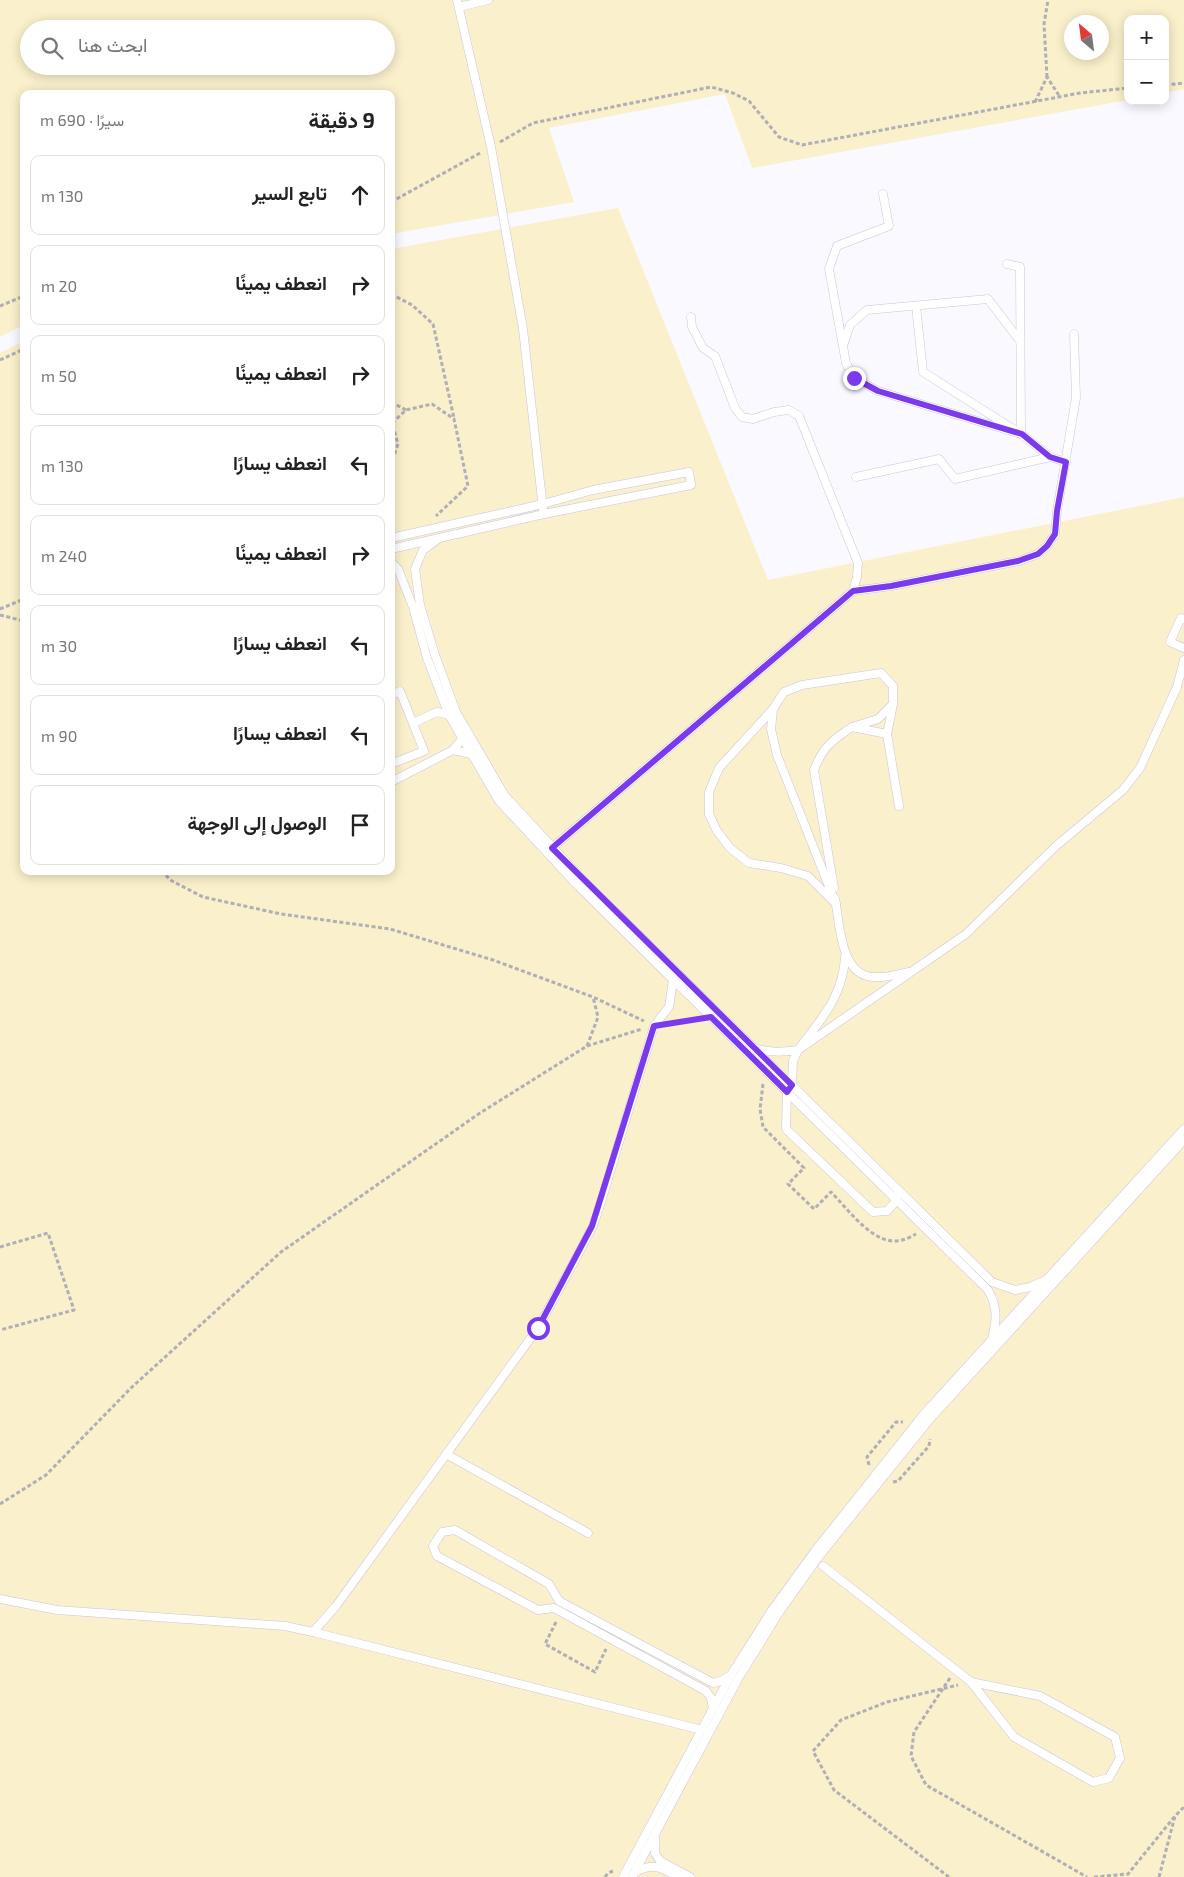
<!DOCTYPE html>
<html lang="ar">
<head>
<meta charset="utf-8">
<style>
	body { margin:0; font-family:"Exo 2",Vazirmatn,sans-serif; background:#f6f6f6; color:#222; direction:rtl }
	.controls { position:absolute; right:15px; top:15px; display:grid; overflow:hidden; border-radius:10px; box-shadow:0 2px 12px #0003 }
	.controls button { width:45px; height:45px; display:grid; place-items:center; padding:0; border:0; border-bottom:1px solid #e0e0e0; background:#fff; color:#222; font:25px sans-serif }
	.compass { position:absolute; left:1064px; top:15px; width:45px; height:45px; border-radius:50%; background:#fff; box-shadow:0 2px 12px #0003; rotate:332deg }
	.stop { position:absolute; width:15px; height:15px; margin:-11px; border:4px solid #7c3aed; border-radius:50%; background:#fff }
	.stop.end { background:#7c3aed; border-color:#fff; box-shadow:0 1px 5px #0008 }
	.list { margin:0; padding:0; list-style:none }
	h2 { display:flex; justify-content:space-between; align-items:center; height:65px; margin:0; padding:0 20px; font-size:21px }
	h2 small { font-size:16px; font-weight:400; color:#767676 }
	.list li { display:grid; grid-template-columns:32px 1fr auto; gap:15px; align-items:center; box-sizing:border-box; height:80px; margin:0 10px 10px; padding:0 10px; border:1px solid #e0e0e0; border-radius:10px }
	.list b { display:block; font-size:19px; white-space:nowrap }
	.list em { font-size:16px; font-style:normal; color:#767676 }
	.icon { flex:none; width:28px; height:28px; fill:none; stroke:currentColor; stroke-width:2; stroke-linecap:round; stroke-linejoin:round }
	.map { position:relative; flex:none; width:1184px; height:1877px; overflow:hidden; direction:ltr }
	.search { position:absolute; background:#fff; box-shadow:0 2px 12px #0003; left:20px; top:20px; width:375px; height:55px; display:flex; align-items:center; gap:12px; box-sizing:border-box; padding:0 18px; border-radius:28px; color:#767676; font-size:19px }
	.panel { position:absolute; background:#fff; box-shadow:0 2px 12px #0003; left:20px; top:90px; width:375px; height:785px; border-radius:10px; direction:rtl }
	.map>svg:first-child { display:block }
</style>
</head>
<body>
<div class="map">
<svg width="1184" height="1877" viewBox="0 0 1184 1877">
	<rect width="100%" height="100%" fill="#faf9ff"/>
	<g fill="#faf0cb" fill-rule="evenodd">
		<path d="M 0,0 L 1184,0 L 1184,89 L 1165,93 L 1165,19 L 1128,19 L 1128,100 L 752,168 L 725,94 L 549,128 L 574,202 L 391,234 L 391,94 L 24,94 L 24,325 L 0,337 ZM 1072,22 L 1102,22 L 1102,52 L 1072,52 ZM 29,29 L 386,29 L 386,66 L 29,66 Z"/>
		<path d="M 618,208 L 768,580 L 1184,497 L 1184,1877 L 0,1877 L 0,353 L 24,341 L 24,871 L 391,871 L 391,249 Z"/>
	</g>
	<g fill="none" stroke-linecap="round" stroke-linejoin="round">
		<g stroke="#c9c4e0" stroke-width="9">
			<g id="lane">
				<path d="M 457,0 L 491,147 L 523,329 L 543,509"/>
				<path d="M 459,7 L 488,0"/>
				<path d="M 883,194 L 889,226 L 837,246 L 829,269 L 846,363 L 854,378 L 878,391 L 1021,434 L 923,372 L 916,306"/>
				<path d="M 1007,264 L 1020,267 L 1021,434 L 1050,457"/>
				<path d="M 844,343 L 850,325 L 867,310 L 988,299 L 1020,341"/>
				<path d="M 856,477 L 939,459 L 955,479 L 1050,457 L 1066,462"/>
				<path d="M 391,538 L 543,504 L 593,490 L 689,472 L 691,485 L 544,514 L 391,549"/>
				<path d="M 438,539 L 423,550 L 415,569 L 420,605 L 435,655 L 456,712 L 505,796 L 584,881 L 992,1282 L 1015,1290 L 1030,1287 L 1064,1272"/>
				<path d="M 391,562 L 398,569 L 413,607 L 427,658 L 449,715 L 499,801 L 579,887 L 988,1290 C 1002,1315 993,1327 990,1353"/>
				<path d="M 853,591 L 891,586 L 1019,561 L 1038,554 L 1047,546 L 1055,534 L 1057,511 L 1076,398 L 1074,334"/>
				<path d="M 1184,619 L 1181,618 L 1170,642 L 1184,648"/>
				<path d="M 391,695 L 400,691 L 424,751 L 391,764"/>
				<path d="M 773,709 L 719,768 L 709,792 L 709,814 L 717,831 L 730,848 L 749,863 L 781,868 L 808,876 L 836,904 L 777,755 L 771,729 L 773,709 L 784,692 L 802,685 L 881,673 L 893,686 L 893,704 L 878,719 L 852,727"/>
				<path d="M 413,723 L 437,712 L 449,715"/>
				<path d="M 887,734 L 899,806"/>
				<path d="M 462,739 L 453,750 L 471,754"/>
				<path d="M 391,782 L 453,750"/>
				<path d="M 552,848 L 853,591 L 857,577 L 858,563 L 799,416 L 789,410 L 774,412 L 753,419 L 742,417 L 735,408 L 715,356 L 703,348 L 692,327 L 691,317"/>
				<path d="M 834,888 L 814,770 C 823,747 831,741 852,727 L 887,734 L 893,704"/>
				<path d="M 835,899 C 840,924 840,976 874,977 C 885,978 898,974 909,972"/>
				<path d="M 845,957 C 843,997 821,1019 798,1050 L 966,934 L 1056,846 L 1123,790 L 1140,768 L 1177,687 L 1184,660"/>
				<path d="M 755,1048 C 770,1053 783,1052 798,1050 L 793,1061 L 792,1085 L 787,1092 L 786,1129 L 873,1212 L 887,1211 L 897,1200 L 896,1196"/>
				<path d="M 446,1454 L 588,1533"/>
				<path d="M 823,1566 L 971,1682 L 1014,1737 L 1093,1782 L 1109,1778 L 1120,1758 L 1115,1737 L 1040,1696 L 971,1682"/>
				<path d="M 0,1599 L 57,1610 L 285,1626 L 313,1632 L 336,1606 L 538,1328 L 575,1260 L 593,1226 L 601,1202 L 654,1026 L 669,1007 L 673,980"/>
				<path d="M 313,1632 L 702,1730"/>
				<path d="M 713,1709 L 711,1698 L 706,1691 L 554,1608 L 538,1610 L 437,1556 L 433,1546 L 442,1532 L 455,1530 L 549,1584 L 559,1601 L 713,1683 L 721,1681 L 731,1675"/>
				<path d="M 655,1838 L 655,1853 L 660,1861 L 690,1877"/>
				<path d="M 636,1872 C 654,1862 661,1868 678,1877"/>
				<path d="M 623,1877 L 731,1675 L 772,1610 L 815,1551 L 924,1414 L 1184,1129"/>
				<path d="M 632,1877 L 738,1679 L 778,1614 L 820,1555 L 930,1419 L 1184,1140"/>
			</g>
		</g>
		<g stroke="#b0aeb6" stroke-width="3" stroke-dasharray="4 2.5" stroke-linecap="butt">
			<path d="M 1047,77 L 1044,24 L 1048,0"/>
			<path d="M 1165,85 L 1184,83"/>
			<path d="M 1035,102 L 1047,77 L 1060,97"/>
			<path d="M 500,142 L 533,123 L 711,87 L 733,93 L 749,101 L 779,137 L 802,145 L 1080,93 L 1128,88"/>
			<path d="M 391,202 L 482,152"/>
			<path d="M 391,294 L 412,305 L 433,324 L 454,418"/>
			<path d="M 0,306 L 24,296"/>
			<path d="M 0,360 L 24,349"/>
			<path d="M 391,402 L 406,410"/>
			<path d="M 391,459 L 393,458 L 398,444 L 392,423 L 406,410 L 432,404 L 454,419 L 468,486 L 436,516"/>
			<path d="M 0,609 L 24,599"/>
			<path d="M 0,615 L 24,621"/>
			<path d="M 161,871 L 172,881 L 203,897 L 281,914 L 390,929 L 493,960 L 593,997 L 644,1021"/>
			<path d="M 672,1023 L 696,1019"/>
			<path d="M 587,1046 L 598,1017 L 593,997"/>
			<path d="M 763,1084 L 760,1109 L 763,1127 L 804,1168 L 788,1184 L 814,1209 L 831,1192 C 848,1209 875,1248 902,1240 C 907,1239 912,1236 916,1234"/>
			<path d="M 0,1247 L 48,1233 L 74,1310 L 0,1330"/>
			<path d="M 869,1465 L 867,1457 L 896,1422 L 903,1422"/>
			<path d="M 893,1482 L 898,1481 L 929,1446 L 930,1439"/>
			<path d="M 0,1504 L 46,1475 L 132,1387 L 281,1252 L 480,1113 L 587,1046 L 642,1029"/>
			<path d="M 556,1622 L 545,1644 L 595,1672 L 606,1649"/>
			<path d="M 950,1678 L 914,1732 L 911,1756 L 926,1785 L 1087,1877"/>
			<path d="M 605,1877 L 608,1873 L 613,1871"/>
			<path d="M 949,1877 L 834,1790 L 813,1751 L 841,1720 L 887,1702 L 958,1685"/>
			<path d="M 1094,1877 L 1128,1874 L 1175,1816"/>
			<path d="M 1159,1877 L 1175,1816 L 1184,1807"/>
		</g>
		<use href="#lane" stroke="#fff" stroke-width="8"/>
	</g>
	<g fill="none" stroke-linecap="round" stroke-linejoin="round">
		<path stroke="#7c3aed" stroke-width="6" d="M 538,1328 L 592,1226 L 654,1026 L 711,1017 L 787,1092 L 792,1085 L 552,848 L 853,591 L 891,586 L 1018,561 L 1038,554 L 1047,546 L 1055,534 L 1057,511 L 1066,462 L 1050,457 L 1022,434 L 878,391 L 854,378"/>
	</g>
</svg>
<div class="controls">
<button>+</button>
<button>−</button>
</div>
<svg class="compass" viewBox="-18 -18 36 36"><path d="M0-13l5 13h-10z" fill="#e53935"/><path d="M0 13l5-13h-10z" fill="#767676"/></svg>
<div class="stop" style="left:538px;top:1328px"></div>
<div class="stop end" style="left:854px;top:378px"></div>
<div class="search"><svg class="icon" aria-label="search" viewBox="0 0 24 24"><circle cx="10" cy="10" r="6"/><path d="M15 15l6 6"/></svg>ابحث هنا</div>
<section class="panel">
<h2>9 دقيقة<small>سيرًا · 690 m</small></h2>
<ul class="list">
<li><svg class="icon" aria-label="ahead" viewBox="0 0 24 24"><path d="M12 20V5M6 11l6-6 6 6"/></svg><div><b>تابع السير</b></div><em>130 m</em></li>
<li><svg class="icon" aria-label="right" viewBox="0 0 24 24"><path d="M7 20v-9h11M14 6l5 5-5 5"/></svg><div><b>انعطف يمينًا</b></div><em>20 m</em></li>
<li><svg class="icon" aria-label="right" viewBox="0 0 24 24"><path d="M7 20v-9h11M14 6l5 5-5 5"/></svg><div><b>انعطف يمينًا</b></div><em>50 m</em></li>
<li><svg class="icon" aria-label="left" viewBox="0 0 24 24"><path d="M17 20v-9H6M10 6l-5 5 5 5"/></svg><div><b>انعطف يسارًا</b></div><em>130 m</em></li>
<li><svg class="icon" aria-label="right" viewBox="0 0 24 24"><path d="M7 20v-9h11M14 6l5 5-5 5"/></svg><div><b>انعطف يمينًا</b></div><em>240 m</em></li>
<li><svg class="icon" aria-label="left" viewBox="0 0 24 24"><path d="M17 20v-9H6M10 6l-5 5 5 5"/></svg><div><b>انعطف يسارًا</b></div><em>30 m</em></li>
<li><svg class="icon" aria-label="left" viewBox="0 0 24 24"><path d="M17 20v-9H6M10 6l-5 5 5 5"/></svg><div><b>انعطف يسارًا</b></div><em>90 m</em></li>
<li><svg class="icon" aria-label="arrive" viewBox="0 0 24 24"><path d="M6 21V4h12l-3 4 3 4H6"/></svg><div><b>الوصول إلى الوجهة</b></div></li>
</ul>
</section>
</div>
</body>
</html>
